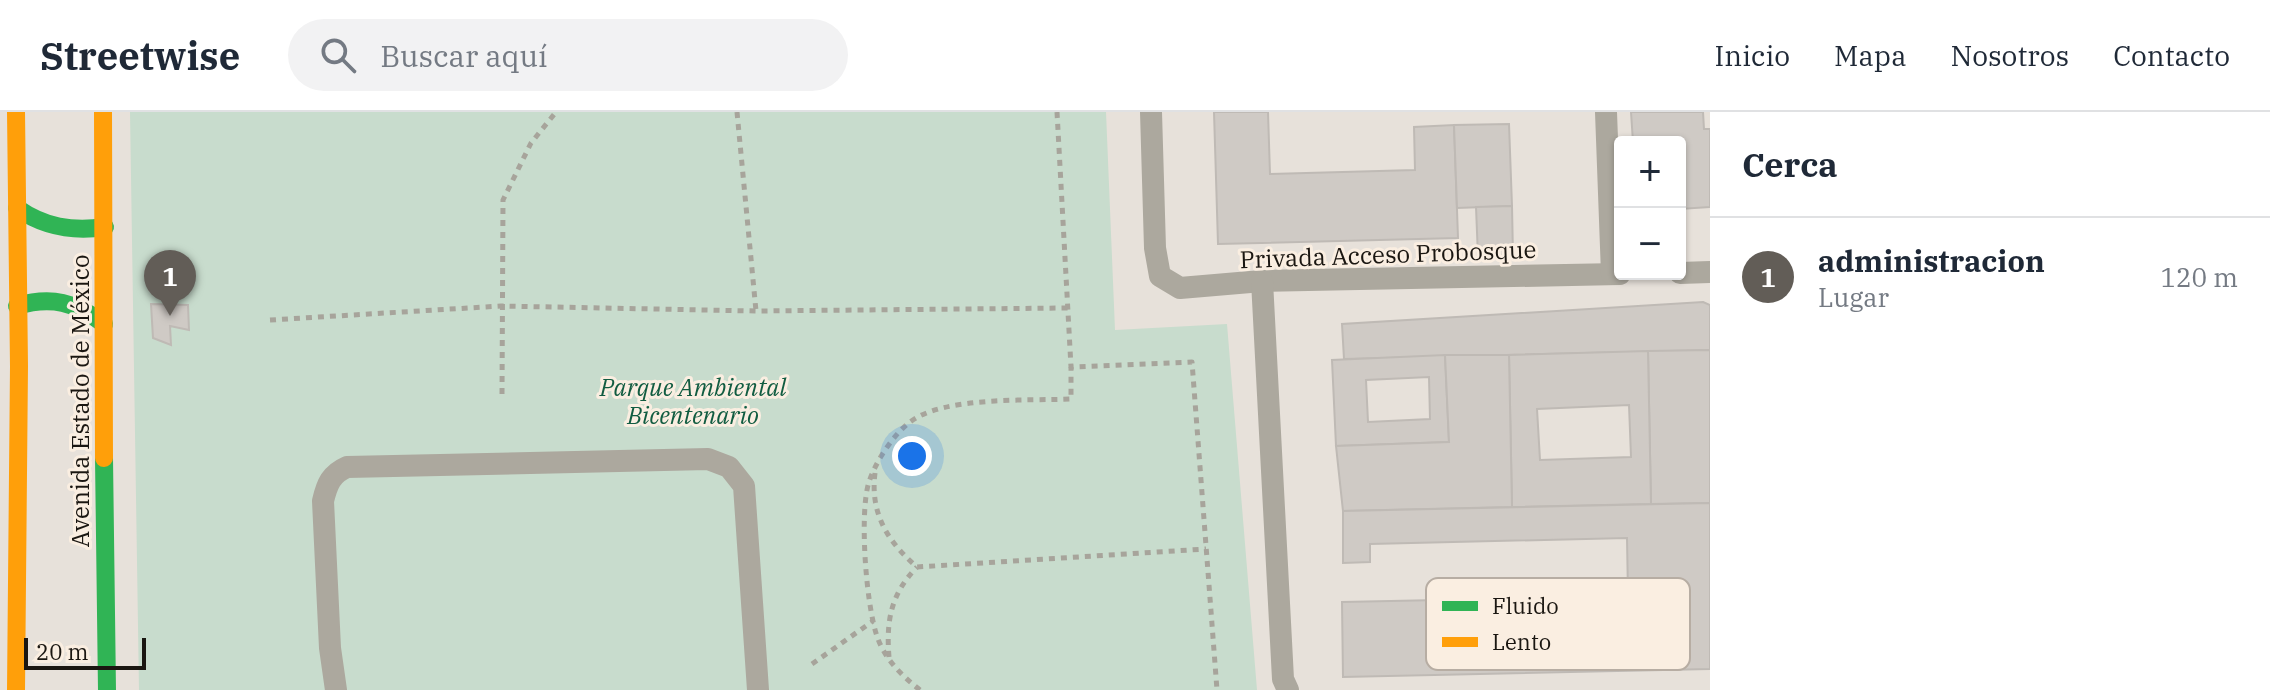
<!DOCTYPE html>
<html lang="es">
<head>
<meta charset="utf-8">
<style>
	body { margin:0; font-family:"IBM Plex Serif",serif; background:#f2f2f3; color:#1f2937 }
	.controls { position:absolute; right:24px; top:24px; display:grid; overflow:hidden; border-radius:8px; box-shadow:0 2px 6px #0004 }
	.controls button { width:72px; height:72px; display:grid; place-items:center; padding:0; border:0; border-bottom:2px solid #e0e1e3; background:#fff; color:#1f2937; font:40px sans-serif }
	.scale { position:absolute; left:24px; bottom:20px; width:122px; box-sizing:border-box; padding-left:8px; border:4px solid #1a1611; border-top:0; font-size:22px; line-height:28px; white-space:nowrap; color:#1a1611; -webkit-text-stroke:6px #faeee1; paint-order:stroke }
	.you { position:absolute; left:912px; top:344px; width:28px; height:28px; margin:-20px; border:6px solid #fff; border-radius:50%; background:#1a73e8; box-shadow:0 0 0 12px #1a73e833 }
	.badge { display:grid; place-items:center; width:52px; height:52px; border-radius:50%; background:#625d57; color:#fff; font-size:26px; font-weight:700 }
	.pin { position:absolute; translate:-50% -66px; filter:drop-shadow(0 2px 4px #0008) }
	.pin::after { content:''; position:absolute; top:42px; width:28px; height:24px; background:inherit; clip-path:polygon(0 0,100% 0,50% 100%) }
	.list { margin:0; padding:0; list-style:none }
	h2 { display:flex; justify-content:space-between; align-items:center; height:104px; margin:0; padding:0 32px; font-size:34px }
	h2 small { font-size:26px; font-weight:400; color:#747a83 }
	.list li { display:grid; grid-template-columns:52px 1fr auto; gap:24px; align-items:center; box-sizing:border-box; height:120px; padding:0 32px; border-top:2px solid #e0e1e3 }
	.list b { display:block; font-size:30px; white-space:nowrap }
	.list p { margin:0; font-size:26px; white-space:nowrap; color:#747a83 }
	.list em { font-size:26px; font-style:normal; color:#747a83 }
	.icon { flex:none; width:44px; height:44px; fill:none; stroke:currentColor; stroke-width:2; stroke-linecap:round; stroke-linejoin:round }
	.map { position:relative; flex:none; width:1710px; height:578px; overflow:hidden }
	header { display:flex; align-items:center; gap:48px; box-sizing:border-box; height:112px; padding:0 40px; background:#fff; border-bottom:2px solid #e0e1e3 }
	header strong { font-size:38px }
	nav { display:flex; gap:44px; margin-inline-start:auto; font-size:28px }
	.search { width:560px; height:72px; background:#f2f2f3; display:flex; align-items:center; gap:20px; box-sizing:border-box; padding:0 28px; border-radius:44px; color:#747a83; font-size:30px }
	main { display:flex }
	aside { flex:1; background:#fff }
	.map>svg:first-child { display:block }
</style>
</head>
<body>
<header>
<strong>Streetwise</strong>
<div class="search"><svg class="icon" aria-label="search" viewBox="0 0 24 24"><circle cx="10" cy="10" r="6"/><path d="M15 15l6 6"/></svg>Buscar aquí</div>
<nav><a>Inicio</a><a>Mapa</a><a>Nosotros</a><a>Contacto</a></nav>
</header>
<main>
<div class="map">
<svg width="1710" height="578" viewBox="0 0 1710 578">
	<rect width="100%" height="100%" fill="#e7e1da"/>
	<path fill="#c8dccd" d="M 130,0 L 1106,0 L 1115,218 L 1227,212 L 1257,578 L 139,578 Z"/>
	<g fill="#cfcac5" stroke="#bfbab5" stroke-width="2" fill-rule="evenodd">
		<path d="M 1214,0 L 1268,0 L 1270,62 L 1415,58 L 1414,15 L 1454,13 L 1458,126 L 1218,132 Z"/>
		<path d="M 1631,0 L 1703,0 L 1704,17 L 1710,17 L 1710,95 L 1680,97 L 1680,30 L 1633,30 Z"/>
		<path d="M 1509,12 L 1512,94 L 1457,96 L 1454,13 Z"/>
		<path d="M 1512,94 L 1513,145 L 1478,145 L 1476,95 Z"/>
		<path d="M 1703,190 L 1710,193 L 1710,238 L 1344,247 L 1342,212 Z"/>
		<path d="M 151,192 L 188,193 L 189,218 L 170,214 L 171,233 L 153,226 Z"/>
		<path d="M 1710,238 L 1710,391 L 1651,392 L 1648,239 Z"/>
		<path d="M 1648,239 L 1651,392 L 1512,395 L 1509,243 ZM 1629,293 L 1631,345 L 1540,348 L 1537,297 Z"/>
		<path d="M 1445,243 L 1449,330 L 1336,334 L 1332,248 ZM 1429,265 L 1430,307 L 1368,310 L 1366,268 Z"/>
		<path d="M 1445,243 L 1509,243 L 1512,395 L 1343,399 L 1336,334 L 1449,330 Z"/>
		<path d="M 1710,391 L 1710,557 L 1343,565 L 1342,490 L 1628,484 L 1627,426 L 1370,432 L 1370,450 L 1343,451 L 1343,399 Z"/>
	</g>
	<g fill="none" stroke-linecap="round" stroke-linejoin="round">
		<g stroke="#a7a49b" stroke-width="5" stroke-dasharray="6 6" stroke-linecap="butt">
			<path d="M 737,0 L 756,199"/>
			<path d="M 1057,0 L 1071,255 L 1192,250 L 1217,578"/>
			<path d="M 270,208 L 501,194 L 756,199 L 1068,196"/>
			<path d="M 502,282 L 503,88 L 531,31 L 556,0"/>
			<path d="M 875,361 C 870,401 887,429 917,455 L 1206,437"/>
			<path d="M 889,545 C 886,508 891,482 917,455"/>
			<path d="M 812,552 L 873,509"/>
			<path d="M 920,578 C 902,564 886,548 878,527 C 866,496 859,400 869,370 C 876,349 893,323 910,310 C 944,284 1028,289 1071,287 L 1071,255"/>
		</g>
		<g stroke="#aca89e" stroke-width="22">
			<path d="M 1151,0 L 1155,136 L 1160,164 L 1180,176 L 1262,169 L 1620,162"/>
			<path d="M 1606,0 L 1612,162"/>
			<path d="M 1680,161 L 1710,160"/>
			<path d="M 1262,169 L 1283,567 L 1288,578"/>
			<path d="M 336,578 L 330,536 L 323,389 C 327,372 331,362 347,355 L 708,347 L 729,355 L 744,374 L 758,578"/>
		</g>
		<g stroke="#30b455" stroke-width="18">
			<path d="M 17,96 C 44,115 72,120 105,115"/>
			<path d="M 17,194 C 51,184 76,190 104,212"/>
			<path d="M 104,346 L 107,578"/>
		</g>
		<g stroke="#ff9f0a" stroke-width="18">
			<path d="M 16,0 L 19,254 L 16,578"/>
			<path d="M 103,0 L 104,346"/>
		</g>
	</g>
	<g text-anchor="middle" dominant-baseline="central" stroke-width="6" stroke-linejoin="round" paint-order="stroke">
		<g font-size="24" fill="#1a1611" stroke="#faeee1">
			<text transform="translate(1388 142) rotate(-2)">Privada Acceso Probosque</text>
			<text transform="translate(80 289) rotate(-90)">Avenida Estado de México</text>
		</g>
		<g font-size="24" font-style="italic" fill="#115c41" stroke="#faeee1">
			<text x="693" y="275">Parque Ambiental<tspan x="693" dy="28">Bicentenario</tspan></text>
		</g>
	</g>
	<rect x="1426" y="466" width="264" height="92" rx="12" fill="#faeee1" stroke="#b7ada3" stroke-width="2"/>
	<rect x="1442" y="489" width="36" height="10" fill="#30b455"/>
	<rect x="1442" y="525" width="36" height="10" fill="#ff9f0a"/>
	<g font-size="22" fill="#1a1611">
		<text x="1492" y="502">Fluido</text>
		<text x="1492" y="538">Lento</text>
	</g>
</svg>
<div class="controls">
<button>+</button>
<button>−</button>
</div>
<div class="scale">20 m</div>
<div class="you"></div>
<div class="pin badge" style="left:170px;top:204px">1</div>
</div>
<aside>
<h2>Cerca<small></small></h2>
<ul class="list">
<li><span class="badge">1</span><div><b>administracion</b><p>Lugar</p></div><em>120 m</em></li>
</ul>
</aside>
</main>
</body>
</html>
